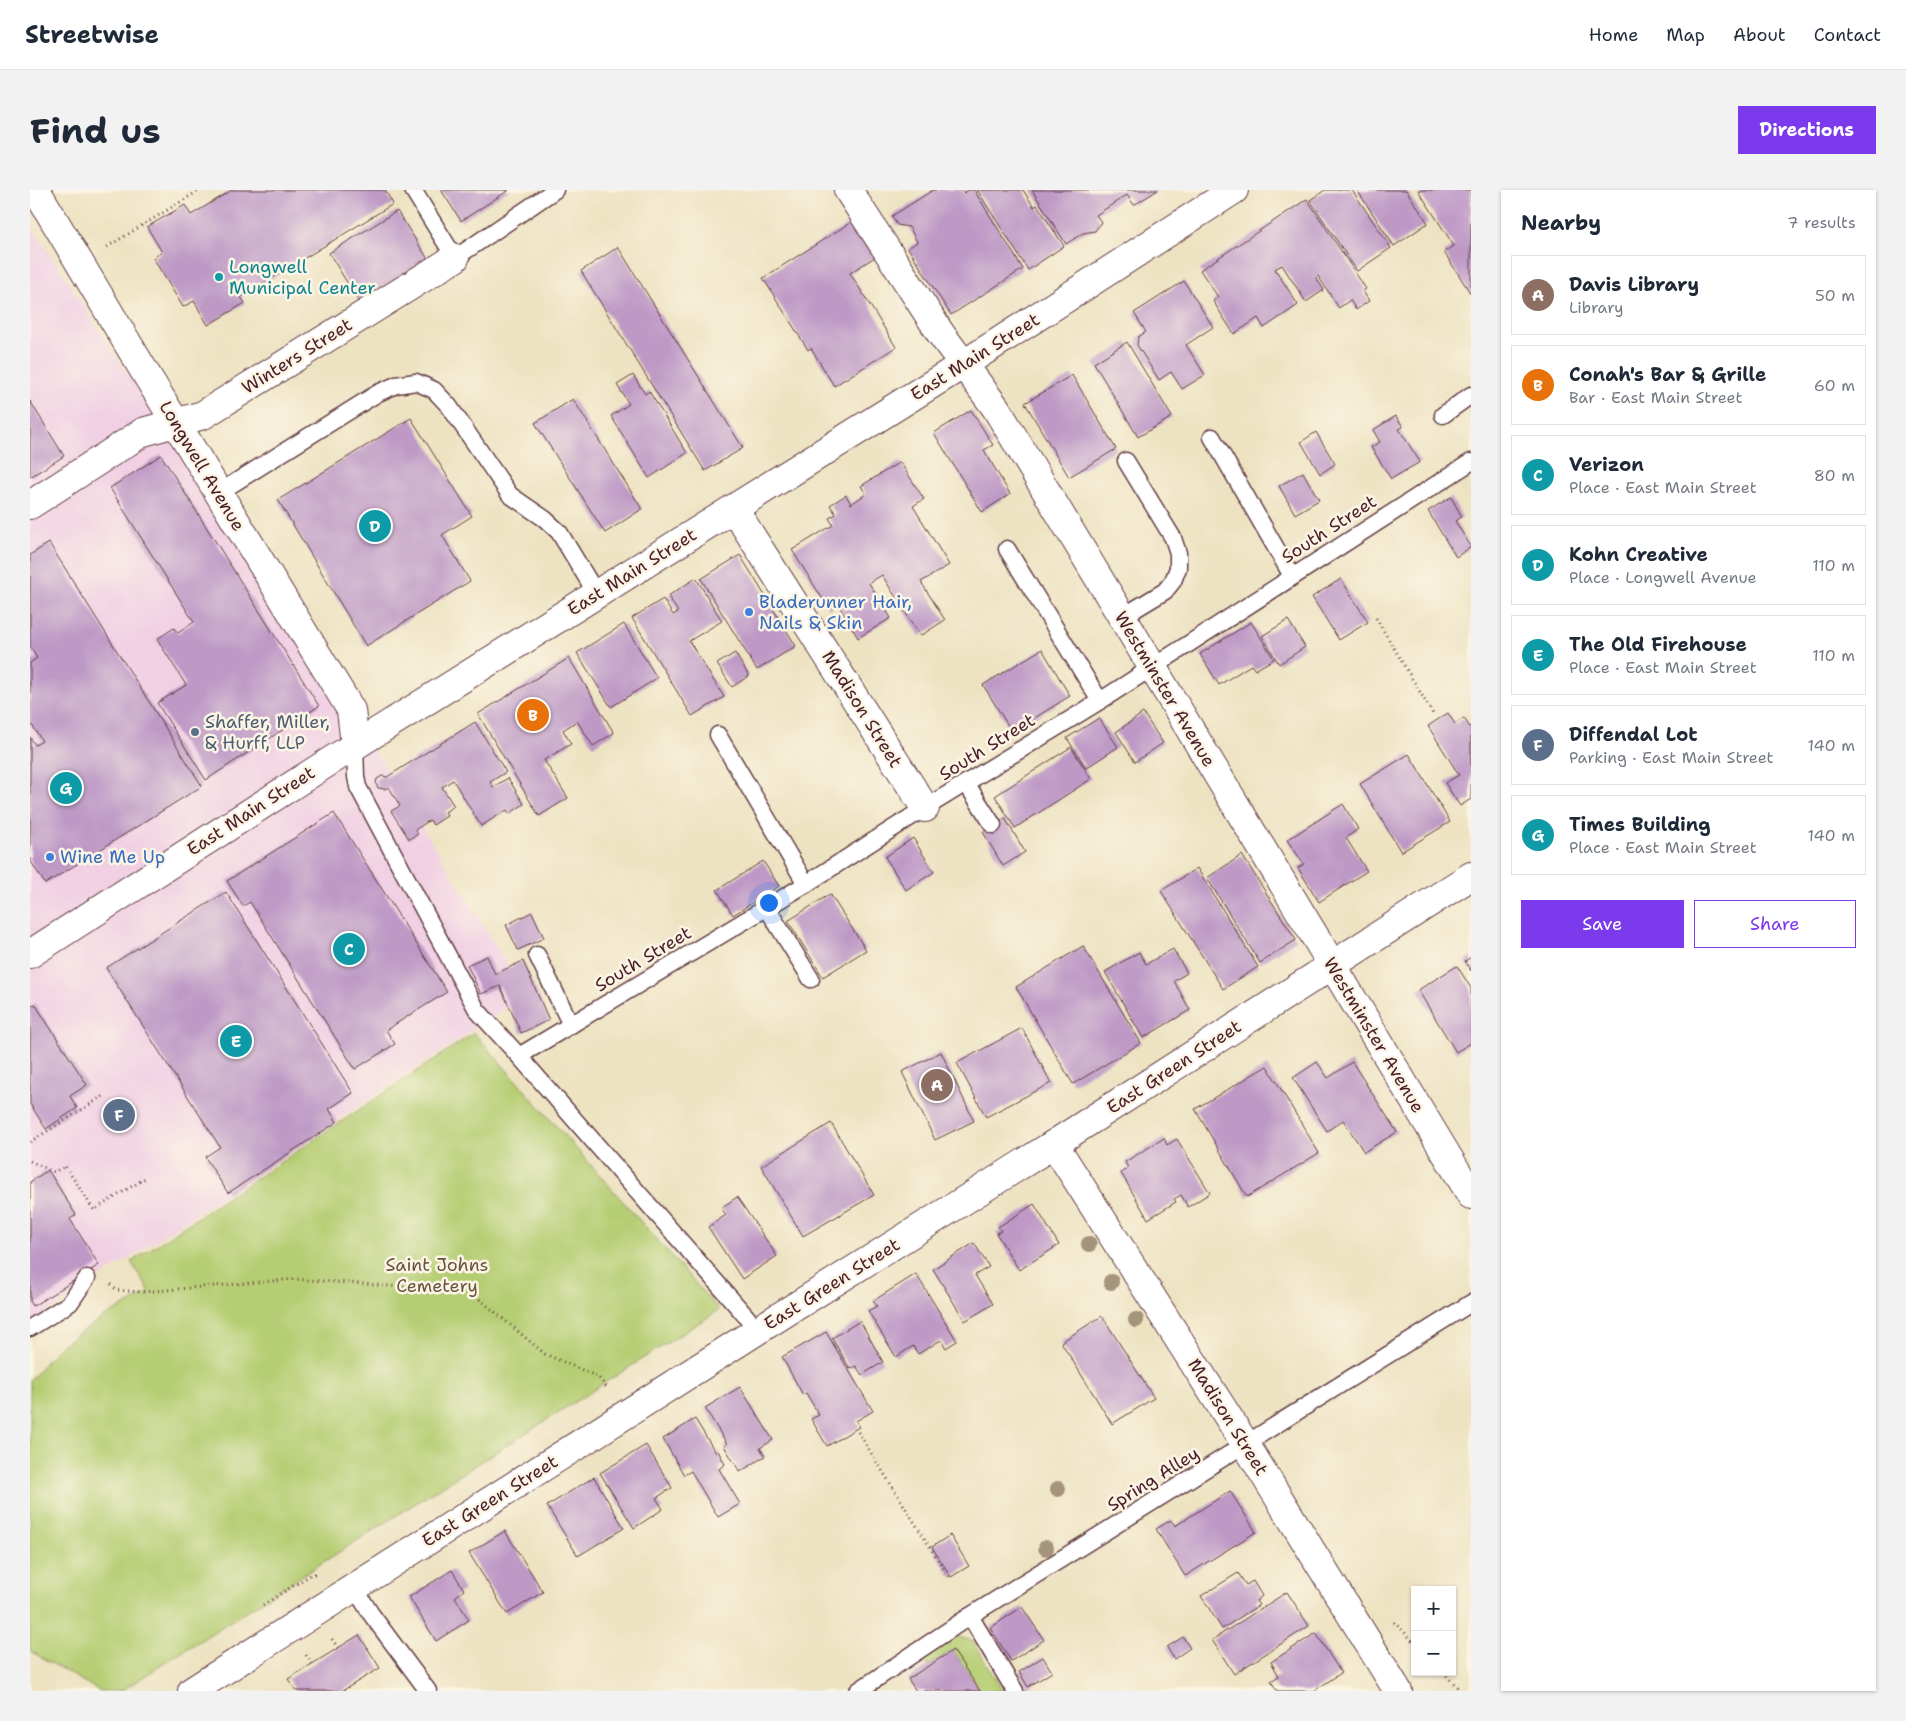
<!DOCTYPE html>
<html lang="en">
<head>
<meta charset="utf-8">
<style>
	body { margin:0; font-family:"Shantell Sans",sans-serif; background:#f2f2f3; color:#1f2937 }
	.controls { position:absolute; right:15px; bottom:15px; display:grid; overflow:hidden; border-radius:0px; box-shadow:0 1px 4px #0004 }
	.controls button { width:45px; height:45px; display:grid; place-items:center; padding:0; border:0; border-bottom:1px solid #e0e1e3; background:#fff; color:#1f2937; font:25px sans-serif }
	.you { position:absolute; left:738px; top:712px; width:18px; height:18px; margin:-12px; border:4px solid #fff; border-radius:50%; background:#1a73e8; box-shadow:0 0 0 8px #1a73e833 }
	.badge { display:grid; place-items:center; width:32px; height:32px; border-radius:50%; background:#7c3aed; color:#fff; font-size:16px; font-weight:700 }
	.pin { position:absolute; translate:-50% -50%; border:2px solid #fff; box-shadow:0 1px 5px #0006 }
	.list { margin:0; padding:0; list-style:none }
	h2 { display:flex; justify-content:space-between; align-items:center; height:65px; margin:0; padding:0 20px; font-size:21px }
	h2 small { font-size:16px; font-weight:400; color:#747a83 }
	.list li { display:grid; grid-template-columns:32px 1fr auto; gap:15px; align-items:center; box-sizing:border-box; height:80px; margin:0 10px 10px; padding:0 10px; border:1px solid #e0e1e3; border-radius:0px }
	.list b { display:block; font-size:19px; white-space:nowrap }
	.list p { margin:0; font-size:16px; white-space:nowrap; color:#747a83 }
	.list em { font-size:16px; font-style:normal; color:#747a83 }
	.actions { display:flex; gap:10px; padding:15px 20px }
	.actions a { flex:1; padding:11px 0; border:1px solid #7c3aed; border-radius:0px; text-align:center; font-size:18px; color:#7c3aed }
	.actions .main { background:#7c3aed; color:#fff }
	.map { position:relative; flex:none; width:1441px; height:1501px; overflow:hidden; border-radius:0px }
	header { display:flex; align-items:center; gap:30px; box-sizing:border-box; height:70px; padding:0 25px; background:#fff; border-bottom:1px solid #e0e1e3 }
	header strong { font-size:24px }
	nav { display:flex; gap:28px; margin-inline-start:auto; font-size:18px }
	.intro { display:flex; align-items:center; justify-content:space-between; box-sizing:border-box; height:120px; padding:0 30px }
	h1 { margin:0; font-size:35px }
	.button { padding:12px 22px; border-radius:0px; background:#7c3aed; color:#fff; font-size:18px; font-weight:700 }
	main { display:flex; gap:30px; padding:0 30px }
	aside { flex:1; background:#fff; border-radius:0px; box-shadow:0 1px 4px #0004 }
	.map>svg:first-child { display:block }
</style>
</head>
<body>
<header>
<strong>Streetwise</strong>
<nav><a>Home</a><a>Map</a><a>About</a><a>Contact</a></nav>
</header>
<div class="intro"><h1>Find us</h1><a class="button">Directions</a></div>
<main>
<div class="map">
<svg width="1441" height="1501" viewBox="0 0 1441 1501">
	<rect width="100%" height="100%" fill="#fcf5e5"/>
	<filter id="ink" filterUnits="userSpaceOnUse"><feTurbulence type="fractalNoise" baseFrequency=".02" numOctaves="2"/><feDisplacementMap in="SourceGraphic" scale="10" xChannelSelector="R" yChannelSelector="G"/><feConvolveMatrix kernelMatrix="1 2 1 2 8 2 1 2 1" color-interpolation-filters="sRGB"/></filter>
	<filter id="wash" filterUnits="userSpaceOnUse"><feTurbulence type="fractalNoise" baseFrequency=".0096" numOctaves="4" result="noise"/><feDisplacementMap in="SourceGraphic" scale="20" xChannelSelector="R" yChannelSelector="G"/><feGaussianBlur stdDeviation="1.12" result="paint"/><feColorMatrix in="noise" values="0 0 0 0 0 0 0 0 0 0 0 0 0 0 0 0 0 1.4 0 .05"/><feComposite in="paint" operator="in"/></filter>
	<g filter="url(#wash)">
		<rect width="100%" height="100%" fill="#ede3c2"/>
		<path fill="#f1d0e4" d="M 0,34 L 355,577 L 496,805 L 0,1134 Z"/>
		<g fill="#b6ce73" stroke="#80764f">
			<path d="M 444,843 L 689,1120 L 91,1501 L 70,1501 L 0,1461 L 0,1190 L 29,1157 L 74,1127 L 120,1102 L 101,1072 Z"/>
			<path d="M 926,1446 L 942,1451 L 973,1501 L 950,1501 L 923,1460 L 898,1476 L 892,1470 Z"/>
		</g>
		<g id="blocks">
			<g fill="#be99c6">
				<path d="M 202,0 L 355,0 L 363,14 L 211,107 L 215,113 L 178,135 L 164,111 L 153,117 L 123,68 L 132,62 L 117,37 L 155,15 L 161,25 Z"/>
				<path d="M 411,0 L 479,0 L 431,31 Z"/>
				<path d="M 903,0 L 932,0 L 934,3 L 938,0 L 944,0 L 993,79 L 921,125 L 878,58 L 887,52 L 879,37 L 867,35 L 862,26 Z"/>
				<path d="M 947,0 L 993,0 L 1004,17 L 1007,15 L 1034,56 L 998,80 Z"/>
				<path d="M 1002,0 L 1128,0 L 1104,15 L 1097,5 L 1066,25 L 1071,32 L 1065,41 L 1053,43 L 1036,54 Z"/>
				<path d="M 1295,0 L 1322,0 L 1361,58 L 1327,81 L 1280,10 Z"/>
				<path d="M 1327,0 L 1376,0 L 1398,33 L 1364,56 Z"/>
				<path d="M 1388,0 L 1441,0 L 1441,104 L 1414,62 L 1424,56 Z"/>
				<path d="M 1277,9 L 1336,99 L 1333,101 L 1339,111 L 1326,120 L 1320,110 L 1309,118 L 1288,86 L 1286,88 L 1294,100 L 1276,112 L 1252,75 L 1245,79 L 1268,115 L 1234,138 L 1228,128 L 1204,144 L 1183,111 L 1188,107 L 1170,80 Z"/>
				<path d="M 367,21 L 398,69 L 329,112 L 299,63 Z"/>
				<path d="M 826,29 L 848,65 L 820,83 L 866,157 L 804,196 L 781,158 L 778,160 L 733,88 Z"/>
				<path d="M 588,57 L 713,258 L 675,281 L 551,81 Z"/>
				<path d="M 1154,91 L 1183,137 L 1156,155 L 1175,185 L 1152,199 L 1141,182 L 1129,190 L 1107,155 L 1108,147 L 1116,142 L 1104,123 Z"/>
				<path d="M 1097,152 L 1142,227 L 1108,247 L 1064,173 Z"/>
				<path d="M 603,185 L 615,204 L 619,201 L 657,263 L 619,288 L 581,226 L 599,214 L 587,195 Z"/>
				<path d="M 1042,185 L 1086,259 L 1039,287 L 995,213 Z"/>
				<path d="M 543,209 L 612,319 L 575,343 L 505,233 Z"/>
				<path d="M 0,211 L 34,266 L 0,287 Z"/>
				<path d="M 941,220 L 963,255 L 954,260 L 980,304 L 952,322 L 904,243 Z"/>
				<path d="M 1366,226 L 1373,237 L 1369,239 L 1390,272 L 1361,289 L 1341,257 L 1350,252 L 1343,240 Z"/>
				<path d="M 381,228 L 442,326 L 412,345 L 440,391 L 336,456 L 248,310 Z"/>
				<path d="M 1286,242 L 1305,274 L 1290,284 L 1271,252 Z"/>
				<path d="M 131,265 L 289,516 L 176,590 L 127,513 L 156,495 L 127,449 L 144,438 L 148,443 L 164,432 L 80,298 Z"/>
				<path d="M 870,272 L 894,309 L 883,316 L 919,375 L 891,392 L 915,430 L 890,446 L 852,385 L 839,393 L 861,428 L 828,448 L 808,414 L 799,419 L 762,360 L 803,335 L 799,328 L 806,324 L 800,315 L 816,305 L 821,314 L 836,304 L 831,296 Z"/>
				<path d="M 1273,282 L 1289,310 L 1265,324 L 1249,296 Z"/>
				<path d="M 1421,307 L 1432,327 L 1425,331 L 1441,357 L 1426,367 L 1398,321 Z"/>
				<path d="M 19,353 L 172,596 L 15,694 L 0,670 L 0,547 L 5,555 L 12,551 L 0,532 L 0,473 L 7,468 L 0,457 L 0,365 Z"/>
				<path d="M 710,365 L 766,456 L 727,480 L 671,389 Z"/>
				<path d="M 666,388 L 692,431 L 659,451 L 694,507 L 662,526 L 602,428 L 633,409 L 643,425 L 648,422 L 638,406 Z"/>
				<path d="M 1311,389 L 1338,432 L 1309,450 L 1282,407 Z"/>
				<path d="M 1258,430 L 1275,457 L 1249,474 L 1232,446 Z"/>
				<path d="M 1221,432 L 1244,469 L 1225,480 L 1221,475 L 1189,495 L 1170,464 Z"/>
				<path d="M 594,434 L 627,488 L 581,517 L 547,463 Z"/>
				<path d="M 1012,459 L 1040,506 L 982,542 L 953,495 Z"/>
				<path d="M 705,463 L 719,486 L 702,497 L 687,474 Z"/>
				<path d="M 539,468 L 584,543 L 563,556 L 547,531 L 533,540 L 541,554 L 514,570 L 538,608 L 509,626 L 448,524 Z"/>
				<path d="M 1113,523 L 1133,553 L 1105,572 L 1086,542 Z"/>
				<path d="M 1418,523 L 1425,534 L 1434,528 L 1441,539 L 1441,609 L 1430,616 L 1415,593 L 1429,585 L 1398,536 Z"/>
				<path d="M 1069,528 L 1088,557 L 1056,578 L 1037,548 Z"/>
				<path d="M 445,532 L 476,582 L 460,592 L 463,597 L 478,588 L 494,614 L 479,624 L 477,620 L 451,636 L 423,590 L 412,597 L 424,616 L 415,622 L 417,626 L 403,635 L 400,630 L 385,640 L 388,644 L 379,649 L 361,621 L 370,616 L 359,597 L 355,599 L 348,598 L 346,594 L 347,589 L 352,586 L 357,587 Z"/>
				<path d="M 1041,557 L 1061,589 L 985,638 L 965,606 Z"/>
				<path d="M 1379,564 L 1420,632 L 1371,662 L 1330,594 Z"/>
				<path d="M 1313,614 L 1328,639 L 1316,648 L 1337,681 L 1289,712 L 1268,678 L 1274,674 L 1257,650 Z"/>
				<path d="M 304,623 L 417,802 L 356,840 L 365,854 L 325,879 L 220,712 L 213,716 L 197,691 Z"/>
				<path d="M 975,628 L 995,662 L 973,676 L 953,642 Z"/>
				<path d="M 883,648 L 904,682 L 876,700 L 855,667 Z"/>
				<path d="M 1212,665 L 1266,750 L 1230,773 L 1177,688 Z"/>
				<path d="M 733,671 L 749,696 L 703,725 L 687,700 Z"/>
				<path d="M 1167,678 L 1228,777 L 1193,799 L 1131,701 Z"/>
				<path d="M 196,702 L 323,903 L 299,919 L 307,932 L 198,1003 L 175,967 L 190,957 L 76,778 Z"/>
				<path d="M 800,704 L 836,760 L 793,787 L 758,731 Z"/>
				<path d="M 502,722 L 514,748 L 488,760 L 476,735 Z"/>
				<path d="M 1053,756 L 1111,853 L 1043,894 L 986,797 Z"/>
				<path d="M 1143,759 L 1157,783 L 1144,791 L 1160,820 L 1113,848 L 1075,782 L 1109,762 L 1116,774 Z"/>
				<path d="M 457,766 L 465,784 L 493,771 L 519,830 L 491,843 L 470,796 L 451,804 L 437,775 Z"/>
				<path d="M 1441,767 L 1441,781 L 1435,771 Z"/>
				<path d="M 1427,776 L 1441,798 L 1441,853 L 1426,862 L 1388,800 Z"/>
				<path d="M 5,814 L 57,895 L 40,906 L 47,918 L 16,939 L 0,914 L 0,817 Z"/>
				<path d="M 992,838 L 1021,893 L 956,927 L 927,873 Z"/>
				<path d="M 911,862 L 944,931 L 905,950 L 872,882 Z"/>
				<path d="M 1287,872 L 1298,888 L 1322,872 L 1367,942 L 1334,962 L 1313,930 L 1297,941 L 1263,888 Z"/>
				<path d="M 1237,876 L 1289,963 L 1217,1007 L 1165,919 Z"/>
				<path d="M 801,933 L 844,1005 L 773,1046 L 731,976 Z"/>
				<path d="M 1134,948 L 1137,955 L 1147,949 L 1180,1003 L 1158,1017 L 1151,1005 L 1144,1009 L 1146,1012 L 1118,1029 L 1091,983 L 1098,978 L 1095,972 Z"/>
				<path d="M 18,980 L 46,1025 L 40,1029 L 69,1075 L 3,1116 L 0,1111 L 0,992 Z"/>
				<path d="M 707,1007 L 747,1066 L 712,1089 L 678,1037 L 696,1025 L 691,1018 Z"/>
				<path d="M 1004,1014 L 1029,1055 L 989,1080 L 966,1043 L 971,1041 L 968,1037 Z"/>
				<path d="M 944,1053 L 959,1077 L 945,1085 L 963,1114 L 935,1131 L 903,1079 Z"/>
				<path d="M 886,1084 L 927,1151 L 916,1158 L 911,1150 L 888,1164 L 883,1156 L 866,1167 L 838,1121 L 847,1116 L 843,1111 Z"/>
				<path d="M 1072,1126 L 1124,1208 L 1082,1234 L 1031,1152 Z"/>
				<path d="M 830,1131 L 853,1172 L 832,1185 L 826,1176 L 820,1179 L 802,1148 Z"/>
				<path d="M 796,1142 L 843,1221 L 826,1231 L 829,1237 L 797,1256 L 781,1229 L 789,1225 L 776,1203 L 773,1205 L 752,1167 Z"/>
				<path d="M 710,1197 L 743,1250 L 730,1258 L 735,1266 L 710,1282 L 694,1256 L 697,1254 L 675,1218 Z"/>
				<path d="M 665,1229 L 686,1263 L 688,1261 L 695,1274 L 689,1279 L 710,1314 L 688,1327 L 661,1281 L 654,1285 L 633,1249 Z"/>
				<path d="M 616,1255 L 642,1298 L 626,1308 L 633,1319 L 604,1338 L 570,1283 Z"/>
				<path d="M 564,1287 L 594,1338 L 548,1366 L 517,1316 Z"/>
				<path d="M 1200,1301 L 1226,1342 L 1155,1386 L 1126,1339 L 1141,1330 L 1145,1336 Z"/>
				<path d="M 475,1341 L 513,1402 L 477,1424 L 439,1363 Z"/>
				<path d="M 920,1345 L 939,1376 L 921,1387 L 902,1357 Z"/>
				<path d="M 422,1380 L 434,1400 L 425,1407 L 439,1430 L 406,1451 L 379,1407 Z"/>
				<path d="M 1208,1383 L 1216,1395 L 1223,1391 L 1232,1406 L 1226,1411 L 1229,1415 L 1192,1439 L 1171,1406 Z"/>
				<path d="M 1257,1402 L 1279,1436 L 1204,1484 L 1182,1450 Z"/>
				<path d="M 992,1417 L 1014,1450 L 981,1471 L 960,1438 Z"/>
				<path d="M 1286,1443 L 1311,1483 L 1284,1501 L 1247,1501 L 1241,1491 L 1249,1486 L 1241,1472 Z"/>
				<path d="M 329,1445 L 350,1478 L 312,1501 L 266,1501 L 258,1489 Z"/>
				<path d="M 1153,1447 L 1160,1458 L 1144,1469 L 1137,1457 Z"/>
				<path d="M 923,1460 L 950,1501 L 886,1501 L 878,1489 Z"/>
				<path d="M 1013,1467 L 1022,1482 L 998,1497 L 989,1482 Z"/>
			</g>
		</g>
	</g>
	<g filter="url(#ink)">
		<use href="#blocks" fill-opacity="0" stroke="#623c42" stroke-width="1"/>
		<g fill="none" stroke-linecap="round" stroke-linejoin="round">
			<g stroke="#623c42" stroke-width="19">
				<g id="lane">
					<path d="M 383,0 L 425,68 L 525,0"/>
					<path d="M 1413,225 L 1441,205"/>
					<path d="M 1182,247 L 1262,386"/>
					<path d="M 188,303 L 348,203 L 366,195 L 386,192 L 404,200 L 419,216 L 480,305 L 515,329 L 529,342 L 566,403"/>
					<path d="M 977,359 L 1070,511"/>
					<path d="M 1092,427 L 1135,401 L 1143,391 L 1148,378 L 1148,363 L 1143,348 L 1096,271"/>
					<path d="M 688,545 L 776,694"/>
					<path d="M 325,555 L 326,587 L 328,597 L 447,820 L 489,866 L 728,1140"/>
					<path d="M 936,593 L 963,635"/>
					<path d="M 737,718 L 781,789"/>
					<path d="M 507,765 L 541,835"/>
					<path d="M 489,866 L 776,694 L 895,618 L 1070,511 L 1441,272"/>
					<path d="M 0,1138 L 40,1113 L 57,1088"/>
					<path d="M 324,1397 L 341,1424 L 398,1501"/>
					<path d="M 940,1426 L 985,1501"/>
					<path d="M 828,1501 L 940,1426 L 1441,1113"/>
				</g>
			</g>
			<g stroke="#623c42" stroke-width="30">
				<g id="street">
					<path d="M 6,0 L 113,179 L 321,520 L 325,555"/>
					<path d="M 818,0 L 911,144 L 966,218 L 1441,1005"/>
					<path d="M 0,315 L 113,242 L 173,225 L 425,68"/>
					<path d="M 704,319 L 895,618"/>
					<path d="M 1024,954 L 1216,1255 L 1368,1501"/>
				</g>
			</g>
			<g stroke="#623c42" stroke-width="30">
				<g id="secondary">
					<path d="M 0,764 L 294,575 L 934,174 L 1204,0"/>
					<path d="M 162,1501 L 728,1140 L 1024,954 L 1441,686"/>
				</g>
			</g>
			<g stroke="#623c42" stroke-width="3" stroke-dasharray="1 4" stroke-linecap="butt">
				<path d="M 77,57 L 170,0"/>
				<path d="M 1346,428 L 1403,524"/>
				<path d="M 0,952 L 75,905"/>
				<path d="M 0,971 L 24,982 L 35,976 L 64,1020 L 117,987"/>
				<path d="M 81,1094 L 86,1100 L 112,1102 L 265,1089 L 441,1102 L 515,1164 L 568,1187 L 578,1199"/>
				<path d="M 828,1242 L 920,1389"/>
				<path d="M 233,1415 L 282,1384 L 285,1384"/>
				<path d="M 1364,1432 L 1385,1453"/>
				<path d="M 302,1449 L 308,1458"/>
				<path d="M 276,1465 L 282,1474"/>
				<path d="M 1413,1482 L 1431,1501"/>
			</g>
			<use href="#lane" stroke="#fff" stroke-width="16"/>
			<use href="#street" stroke="#fff" stroke-width="28"/>
			<use href="#secondary" stroke="#fff" stroke-width="28"/>
		</g>
		<g fill="#a5947b">
			<circle cx="1059" cy="1054" r="8"/>
			<circle cx="1081" cy="1092" r="8"/>
			<circle cx="1106" cy="1130" r="8"/>
			<circle cx="1028" cy="1299" r="8"/>
			<circle cx="1016" cy="1358" r="8"/>
		</g>
	</g>
	<circle fill="#0f9aa8" stroke="#fcf5e5" stroke-width="2" cx="189" cy="87" r="5"/>
	<g fill="#3f7fe0" stroke="#fcf5e5" stroke-width="2">
		<circle cx="719" cy="422" r="5"/>
		<circle cx="20" cy="667" r="5"/>
	</g>
	<circle fill="#5c6f8a" stroke="#fcf5e5" stroke-width="2" cx="165" cy="542" r="5"/>
	<g text-anchor="middle" dominant-baseline="central" stroke-width="5" stroke-linejoin="round" paint-order="stroke">
		<g font-size="18" fill="#0d838f" stroke="#fcf5e5" text-anchor="start">
			<text x="199" y="77">Longwell<tspan x="199" dy="21">Municipal Center</tspan></text>
		</g>
		<g font-size="18" fill="#4a1f2b" stroke="#fcf5e5">
			<text transform="translate(267 166) rotate(-32)">Winters Street</text>
			<text transform="translate(945 167) rotate(-32)">East Main Street</text>
			<text transform="translate(172 276) rotate(59)">Longwell Avenue</text>
			<text transform="translate(1299 339) rotate(-33)">South Street</text>
			<text transform="translate(602 382) rotate(-32)">East Main Street</text>
			<text transform="translate(1135 499) rotate(59)">Westminster Avenue</text>
			<text transform="translate(832 519) rotate(58)">Madison Street</text>
			<text transform="translate(957 557) rotate(-32)">South Street</text>
			<text transform="translate(221 621) rotate(-33)">East Main Street</text>
			<text transform="translate(613 769) rotate(-31)">South Street</text>
			<text transform="translate(1344 845) rotate(59)">Westminster Avenue</text>
			<text transform="translate(1144 877) rotate(-33)">East Green Street</text>
			<text transform="translate(802 1094) rotate(-32)">East Green Street</text>
			<text transform="translate(1198 1227) rotate(58)">Madison Street</text>
			<text transform="translate(1123 1289) rotate(-32)">Spring Alley</text>
			<text transform="translate(460 1311) rotate(-32)">East Green Street</text>
		</g>
		<g font-size="18" fill="#366cbe" stroke="#fcf5e5" text-anchor="start">
			<text x="729" y="412">Bladerunner Hair,<tspan x="729" dy="21">Nails &amp; Skin</tspan></text>
			<text x="30" y="667">Wine Me Up</text>
		</g>
		<g font-size="18" fill="#4e5e75" stroke="#fcf5e5" text-anchor="start">
			<text x="175" y="532">Shaffer, Miller,<tspan x="175" dy="21">&amp; Hurff, LLP</tspan></text>
		</g>
		<g font-size="18" fill="#6a5441" stroke="#fcf5e5">
			<text x="407" y="1075">Saint Johns<tspan x="407" dy="21">Cemetery</tspan></text>
		</g>
	</g>
</svg>
<div class="controls">
<button>+</button>
<button>−</button>
</div>
<div class="you"></div>
<div class="pin badge" style="left:907px;top:895px;background:#8d6e63">A</div>
<div class="pin badge" style="left:503px;top:525px;background:#e8710a">B</div>
<div class="pin badge" style="left:319px;top:759px;background:#0f9aa8">C</div>
<div class="pin badge" style="left:345px;top:336px;background:#0f9aa8">D</div>
<div class="pin badge" style="left:206px;top:851px;background:#0f9aa8">E</div>
<div class="pin badge" style="left:89px;top:925px;background:#5c6f8a">F</div>
<div class="pin badge" style="left:36px;top:598px;background:#0f9aa8">G</div>
</div>
<aside>
<h2>Nearby<small>7 results</small></h2>
<ul class="list">
<li><span class="badge" style="background:#8d6e63">A</span><div><b>Davis Library</b><p>Library</p></div><em>50 m</em></li>
<li><span class="badge" style="background:#e8710a">B</span><div><b>Conah's Bar &amp; Grille</b><p>Bar · East Main Street</p></div><em>60 m</em></li>
<li><span class="badge" style="background:#0f9aa8">C</span><div><b>Verizon</b><p>Place · East Main Street</p></div><em>80 m</em></li>
<li><span class="badge" style="background:#0f9aa8">D</span><div><b>Kohn Creative</b><p>Place · Longwell Avenue</p></div><em>110 m</em></li>
<li><span class="badge" style="background:#0f9aa8">E</span><div><b>The Old Firehouse</b><p>Place · East Main Street</p></div><em>110 m</em></li>
<li><span class="badge" style="background:#5c6f8a">F</span><div><b>Diffendal Lot</b><p>Parking · East Main Street</p></div><em>140 m</em></li>
<li><span class="badge" style="background:#0f9aa8">G</span><div><b>Times Building</b><p>Place · East Main Street</p></div><em>140 m</em></li>
</ul>
<div class="actions"><a class="main">Save</a><a>Share</a></div>
</aside>
</main>
</body>
</html>
